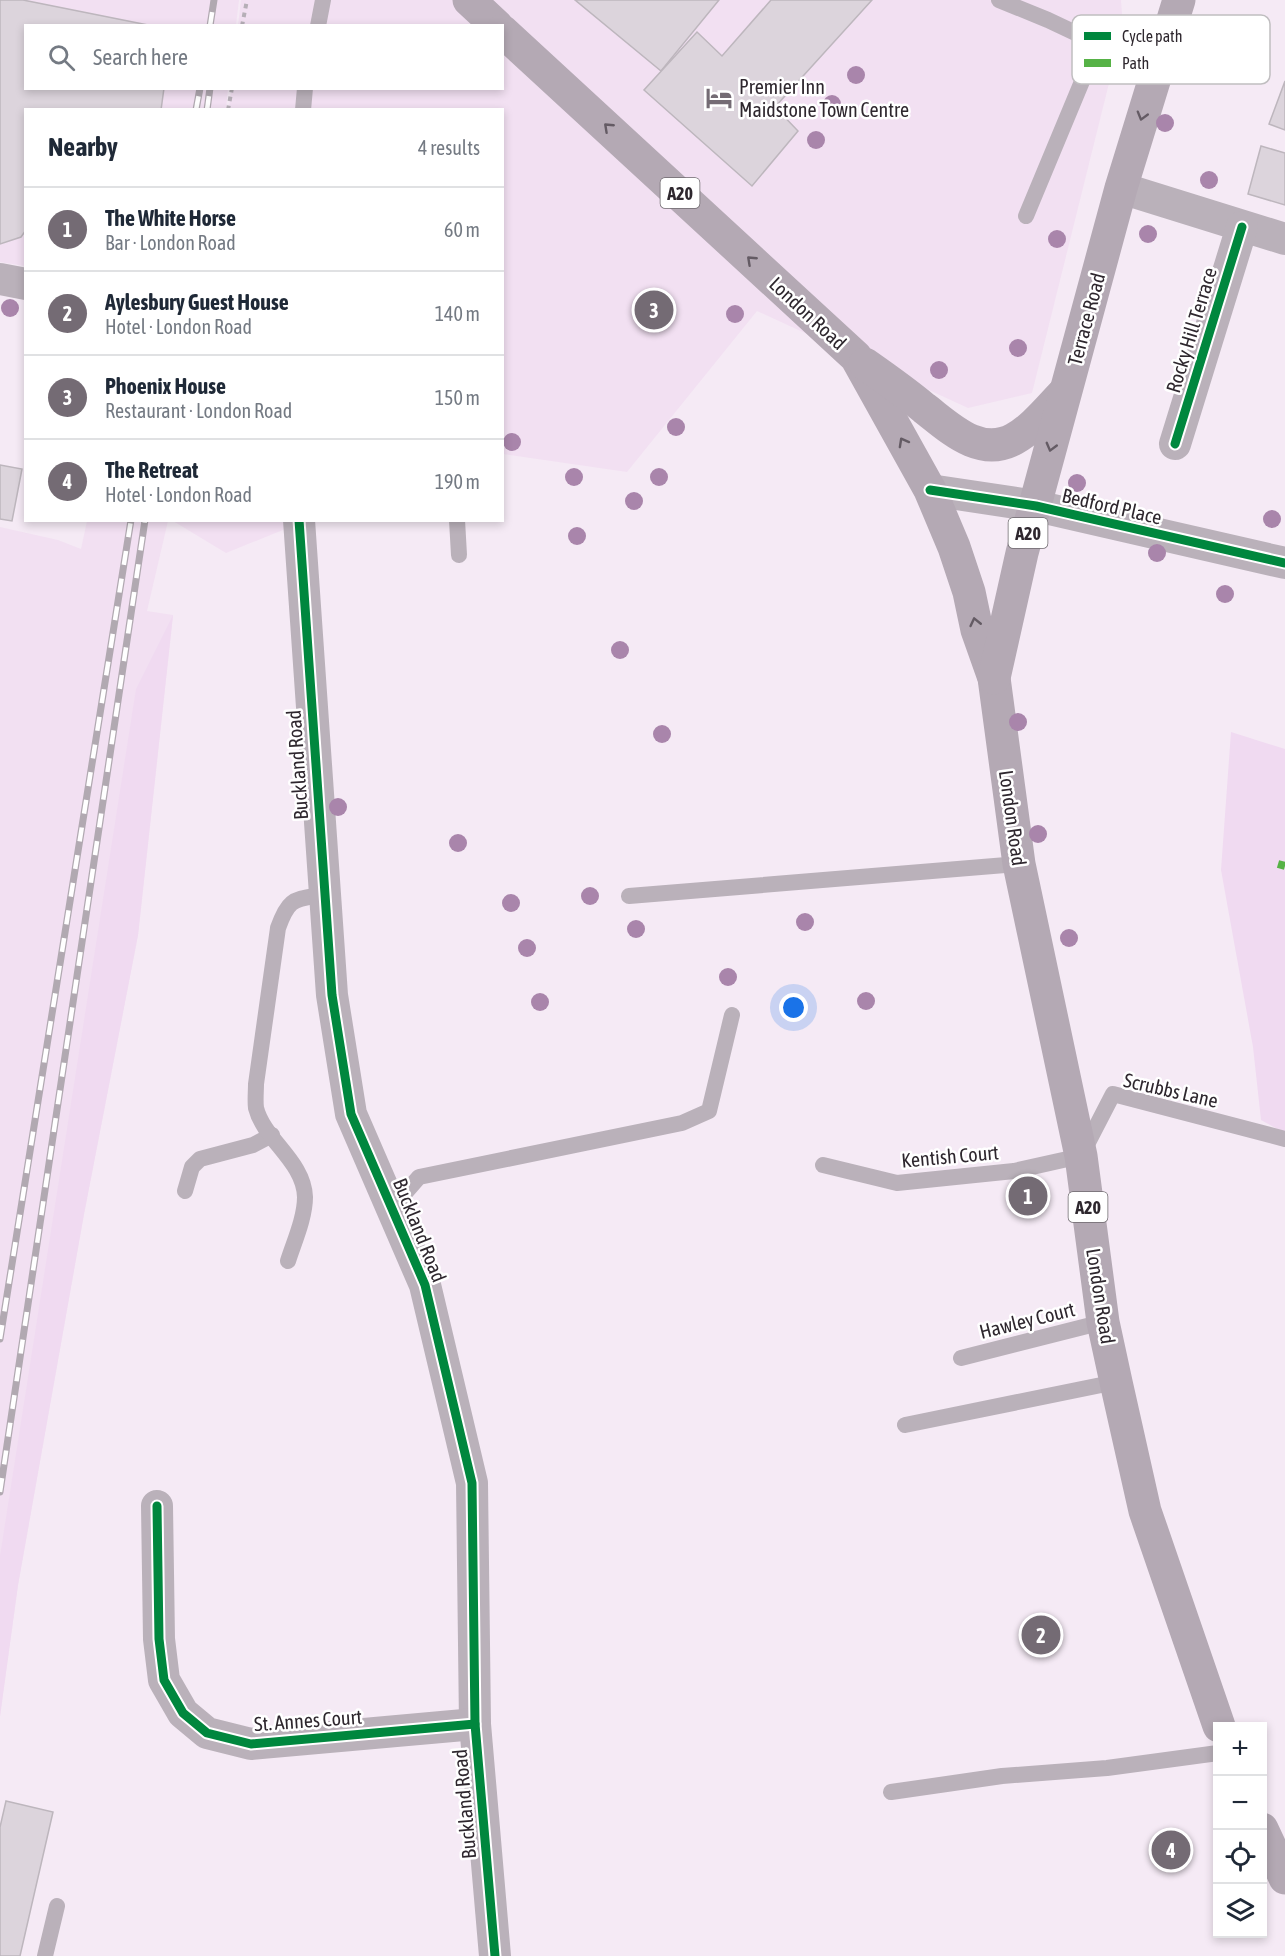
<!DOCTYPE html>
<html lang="en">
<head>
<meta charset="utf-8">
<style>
	body { margin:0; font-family:"Asap Condensed",sans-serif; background:#f6f6f7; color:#1f2937 }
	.controls { position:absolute; right:18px; bottom:18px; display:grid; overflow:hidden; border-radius:0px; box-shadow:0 3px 9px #0003 }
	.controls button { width:54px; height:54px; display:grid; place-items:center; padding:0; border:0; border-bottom:2px solid #e0e1e3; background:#fff; color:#1f2937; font:30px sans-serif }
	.you { position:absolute; left:794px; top:1008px; width:21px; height:21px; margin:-15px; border:4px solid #fff; border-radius:50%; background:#1a73e8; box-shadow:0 0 0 9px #1a73e833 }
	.badge { display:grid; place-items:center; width:39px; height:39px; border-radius:50%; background:#746b74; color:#fff; font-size:20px; font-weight:700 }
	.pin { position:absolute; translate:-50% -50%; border:3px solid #fff; box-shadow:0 2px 6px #0006 }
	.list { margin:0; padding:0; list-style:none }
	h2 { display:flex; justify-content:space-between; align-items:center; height:78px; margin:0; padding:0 24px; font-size:26px }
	h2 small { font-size:20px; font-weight:400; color:#747a83 }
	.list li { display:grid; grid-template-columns:39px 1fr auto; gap:18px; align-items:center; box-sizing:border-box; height:84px; padding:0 24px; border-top:2px solid #e0e1e3 }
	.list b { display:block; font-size:22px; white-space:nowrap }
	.list p { margin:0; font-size:20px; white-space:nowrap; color:#747a83 }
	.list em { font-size:20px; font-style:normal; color:#747a83 }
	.icon { flex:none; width:33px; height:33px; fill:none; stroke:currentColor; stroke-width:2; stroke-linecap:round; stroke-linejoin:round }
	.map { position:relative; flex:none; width:1285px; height:1956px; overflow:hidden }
	.search { position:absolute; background:#fff; box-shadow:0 3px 9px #0003; left:24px; top:24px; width:480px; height:66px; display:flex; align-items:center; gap:15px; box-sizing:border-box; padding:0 21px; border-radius:0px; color:#747a83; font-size:22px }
	.panel { position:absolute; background:#fff; box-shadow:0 3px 9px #0003; left:24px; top:108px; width:480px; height:414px; border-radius:0px }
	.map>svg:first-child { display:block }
</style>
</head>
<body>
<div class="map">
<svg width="1285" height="1956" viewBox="0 0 1285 1956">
	<rect width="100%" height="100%" fill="#f5eaf5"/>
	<g fill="#f2e0f2">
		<path d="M 0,0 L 239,0 L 236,25 L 26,26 L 26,88 L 228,89 L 226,109 L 26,110 L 25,266 L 0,262 Z"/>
		<path d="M 241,0 L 1121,0 L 1123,27 L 1032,393 L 968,408 L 757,311 L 627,472 L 503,454 L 502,110 L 229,110 L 231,89 L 502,88 L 502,26 L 238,25 Z"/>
		<path d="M 87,521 L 168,521 L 147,611 L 173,615 L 138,935 L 84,1214 L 18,1585 L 0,1716 L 0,527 L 58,540 L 81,549 Z"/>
		<path d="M 173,521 L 305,521 L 226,553 Z"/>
	</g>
	<g fill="#f0daf1">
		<path d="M 173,615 L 138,935 L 84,1214 L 18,1585 L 0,1716 L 0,1556 L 136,689 Z"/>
		<path d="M 1231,732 L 1285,749 L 1285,1133 L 1261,1120 L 1253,1047 L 1221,870 Z"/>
	</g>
	<g fill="#dcd4dc" stroke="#bdb6bd" stroke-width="1.5">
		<path d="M 0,0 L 23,0 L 153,26 L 26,26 L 26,88 L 164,88 L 161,110 L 26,110 L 26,230 L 21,237 L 0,244 Z"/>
		<path d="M 575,0 L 719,0 L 661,71 Z"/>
		<path d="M 771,0 L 872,0 L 775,107 L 798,131 L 752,186 L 644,90 L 697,32 L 722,56 Z"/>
		<path d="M 1285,81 L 1285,130 L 1269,124 Z"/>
		<path d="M 1261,146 L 1285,153 L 1285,205 L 1248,194 Z"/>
		<path d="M 0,465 L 22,469 L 12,521 L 0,519 Z"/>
		<path d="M 6,1801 L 53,1812 L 20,1956 L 0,1956 L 0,1827 Z"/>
	</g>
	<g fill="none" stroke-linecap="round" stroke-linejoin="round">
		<g stroke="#b6afb7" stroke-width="4" stroke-dasharray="4.5 4.5" stroke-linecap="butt">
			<path d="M 242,26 L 247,0"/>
			<path d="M 228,110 L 232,88"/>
		</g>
		<g stroke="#bab1ba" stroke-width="16">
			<path d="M 999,0 L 1048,20 L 1156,71"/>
			<path d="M 318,26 L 323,0"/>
			<path d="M 303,110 L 305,88"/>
			<path d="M 1026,216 L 1098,43"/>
			<path d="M 457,520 L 459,555"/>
			<path d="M 629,896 L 1019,864"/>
			<path d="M 823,1165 L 897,1183 L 1014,1171 L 1081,1156 L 1113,1094 L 1285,1139"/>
			<path d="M 185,1191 L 192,1167 L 200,1159 L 253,1145 L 272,1135"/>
			<path d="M 392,1208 L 419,1177 L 682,1123 L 709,1111 L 732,1015"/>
			<path d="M 288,1261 C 294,1242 305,1218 305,1197 C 304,1161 264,1140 256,1108 C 255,1100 256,1092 256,1084 L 278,928 C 289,897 294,900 324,894"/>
			<path d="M 961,1358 L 1103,1322"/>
			<path d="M 905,1425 L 1116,1382"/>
			<path d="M 891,1792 L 1002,1776 L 1107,1768 L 1218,1753"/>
			<path d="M 45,1956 L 57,1906"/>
		</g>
		<g stroke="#bab1ba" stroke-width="32">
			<path d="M 1121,188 L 1285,239"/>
			<path d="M 0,279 L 26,284"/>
			<path d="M 1175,444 L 1242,227"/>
			<path d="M 930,490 L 1036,506 L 1285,563"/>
			<path d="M 299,520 L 332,995 L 351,1114 L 425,1285 L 472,1483 L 475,1724 L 495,1956"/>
			<path d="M 157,1506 L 159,1639 L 164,1680 L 183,1713 L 207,1733 L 251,1744 L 475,1724"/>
		</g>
		<g stroke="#b4a9b4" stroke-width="33">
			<path d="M 469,0 L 497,26"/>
			<path d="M 502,31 L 856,357 L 930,490 L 954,547 L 969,592 L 977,630 L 994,678 L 1019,864 L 1081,1156 L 1103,1322 L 1116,1382 L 1145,1511 L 1219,1726"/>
			<path d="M 865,364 C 885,378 905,392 924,408 C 949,427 979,458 1014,439 C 1033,429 1050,407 1065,392"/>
			<path d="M 994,678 L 1022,553 L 1121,188 L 1179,0"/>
			<path d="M 1262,1829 L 1285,1878"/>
		</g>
		<g stroke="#b1a9b1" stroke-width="7">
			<g id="rail">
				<path d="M 210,26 L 214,0"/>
				<path d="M 196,110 L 200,88"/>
				<path d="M 207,110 L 210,88"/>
				<path d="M 0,1339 L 131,520"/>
				<path d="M 0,1492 L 145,520"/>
			</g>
		</g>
		<use href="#rail" stroke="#fff" stroke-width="4.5" stroke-dasharray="14" stroke-linecap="butt"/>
		<path stroke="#56b246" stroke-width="8" stroke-dasharray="15 8" stroke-linecap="butt" d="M 1278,864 L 1285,866"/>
		<g stroke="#fff" stroke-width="13">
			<g id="cycleway">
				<path d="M 1175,444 L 1242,227"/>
				<path d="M 930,490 L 1036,506 L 1285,563"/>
				<path d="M 299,520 L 332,995 L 351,1114 L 425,1285 L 472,1483 L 475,1724 L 495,1956"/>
				<path d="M 157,1506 L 159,1639 L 164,1680 L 183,1713 L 207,1733 L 251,1744 L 475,1724"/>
			</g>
		</g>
		<use href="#cycleway" stroke="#00873e" stroke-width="9"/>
	</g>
	<g fill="#a985ab">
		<circle cx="856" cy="75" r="9"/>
		<circle cx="832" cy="104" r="9"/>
		<circle cx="1165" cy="123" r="9"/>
		<circle cx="816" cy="140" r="9"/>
		<circle cx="1209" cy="180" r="9"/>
		<circle cx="1148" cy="234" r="9"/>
		<circle cx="1057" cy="239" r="9"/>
		<circle cx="10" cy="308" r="9"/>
		<circle cx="735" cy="314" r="9"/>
		<circle cx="1018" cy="348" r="9"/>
		<circle cx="939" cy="370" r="9"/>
		<circle cx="676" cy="427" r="9"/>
		<circle cx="512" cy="442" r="9"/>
		<circle cx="574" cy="477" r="9"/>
		<circle cx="659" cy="477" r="9"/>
		<circle cx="1077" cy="483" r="9"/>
		<circle cx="634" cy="501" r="9"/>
		<circle cx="1272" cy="519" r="9"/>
		<circle cx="577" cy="536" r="9"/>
		<circle cx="1157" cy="553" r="9"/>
		<circle cx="1225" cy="594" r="9"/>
		<circle cx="620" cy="650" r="9"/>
		<circle cx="1018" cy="722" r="9"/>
		<circle cx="662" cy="734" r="9"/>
		<circle cx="338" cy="807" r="9"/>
		<circle cx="1038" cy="834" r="9"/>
		<circle cx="458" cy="843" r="9"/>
		<circle cx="590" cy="896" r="9"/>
		<circle cx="511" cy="903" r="9"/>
		<circle cx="805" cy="922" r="9"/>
		<circle cx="636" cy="929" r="9"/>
		<circle cx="1069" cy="938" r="9"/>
		<circle cx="527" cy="948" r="9"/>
		<circle cx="728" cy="977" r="9"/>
		<circle cx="866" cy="1001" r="9"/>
		<circle cx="540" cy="1002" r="9"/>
	</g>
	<defs><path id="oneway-chevron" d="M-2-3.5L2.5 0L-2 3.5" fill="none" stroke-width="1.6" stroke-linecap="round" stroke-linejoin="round" transform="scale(1.5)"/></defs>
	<g stroke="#645b64">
		<use href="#oneway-chevron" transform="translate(1142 116) rotate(106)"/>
		<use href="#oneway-chevron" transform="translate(608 127) rotate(-137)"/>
		<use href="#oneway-chevron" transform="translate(751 260) rotate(-137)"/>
		<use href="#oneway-chevron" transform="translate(903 442) rotate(-119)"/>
		<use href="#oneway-chevron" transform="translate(1051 447) rotate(105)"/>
		<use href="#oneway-chevron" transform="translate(975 622) rotate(-103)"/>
	</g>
	<defs>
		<g id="hotel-bare" transform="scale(2.07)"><path d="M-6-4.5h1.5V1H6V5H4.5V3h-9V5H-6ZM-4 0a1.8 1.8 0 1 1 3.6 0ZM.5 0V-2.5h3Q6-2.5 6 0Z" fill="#746b74" stroke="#fff" stroke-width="2.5" paint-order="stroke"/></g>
	</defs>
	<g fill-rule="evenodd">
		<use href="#hotel-bare" x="719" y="98"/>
	</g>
	<g text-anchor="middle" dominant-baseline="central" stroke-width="5" stroke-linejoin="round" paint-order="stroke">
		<g fill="#fff" stroke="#6d686d" stroke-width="1.5">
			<rect x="660.5" y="178" width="39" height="30" rx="4.5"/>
			<rect x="1008.5" y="518" width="39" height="30" rx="4.5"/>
			<rect x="1068.5" y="1192" width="39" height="30" rx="4.5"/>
		</g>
		<g font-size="18" font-weight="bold" fill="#2e272e">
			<text x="680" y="193">A20</text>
			<text x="1028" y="533">A20</text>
			<text x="1088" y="1207">A20</text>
		</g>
		<g font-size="20" fill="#2e272e" stroke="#fff" text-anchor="start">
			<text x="739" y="86">Premier Inn<tspan x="739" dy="23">Maidstone Town Centre</tspan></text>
		</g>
		<g font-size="20" fill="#2e272e" stroke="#fff">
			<text transform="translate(808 313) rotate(43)">London Road</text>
			<text transform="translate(1086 319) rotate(-75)">Terrace Road</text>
			<text transform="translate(1191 330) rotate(-73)">Rocky Hill Terrace</text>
			<text transform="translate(1112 506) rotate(13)">Bedford Place</text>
			<text transform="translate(297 765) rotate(-94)">Buckland Road</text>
			<text transform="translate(1013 818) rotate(82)">London Road</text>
			<text transform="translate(1171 1090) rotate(13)">Scrubbs Lane</text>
			<text transform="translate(950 1156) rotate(-5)">Kentish Court</text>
			<text transform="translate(420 1230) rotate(68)">Buckland Road</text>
			<text transform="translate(1101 1296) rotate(81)">London Road</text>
			<text transform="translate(1027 1320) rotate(-14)">Hawley Court</text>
			<text transform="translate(308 1720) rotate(-4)">St. Annes Court</text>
			<text transform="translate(464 1804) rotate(-95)">Buckland Road</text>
		</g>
	</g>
	<rect x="1072" y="15" width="198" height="69" rx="9" fill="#fff" stroke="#c0bec0" stroke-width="1.5"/>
	<rect x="1084" y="32" width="27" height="8" fill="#00873e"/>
	<rect x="1084" y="59" width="27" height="8" fill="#56b246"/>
	<g font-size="16" fill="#2e272e">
		<text x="1122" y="42">Cycle path</text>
		<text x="1122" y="69">Path</text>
	</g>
</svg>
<div class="controls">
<button>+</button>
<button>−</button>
<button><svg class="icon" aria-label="locate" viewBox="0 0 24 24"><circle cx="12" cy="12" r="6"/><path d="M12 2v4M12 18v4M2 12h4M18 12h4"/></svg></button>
<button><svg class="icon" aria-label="layers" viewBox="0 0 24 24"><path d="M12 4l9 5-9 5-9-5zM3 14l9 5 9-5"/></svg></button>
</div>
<div class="you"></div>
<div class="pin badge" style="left:1028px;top:1196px">1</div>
<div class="pin badge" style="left:1041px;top:1635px">2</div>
<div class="pin badge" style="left:654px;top:310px">3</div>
<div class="pin badge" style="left:1171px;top:1850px">4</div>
<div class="search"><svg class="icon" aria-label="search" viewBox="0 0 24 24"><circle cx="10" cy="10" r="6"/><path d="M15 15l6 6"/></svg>Search here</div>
<section class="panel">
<h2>Nearby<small>4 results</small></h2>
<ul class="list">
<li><span class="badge">1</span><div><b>The White Horse</b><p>Bar · London Road</p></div><em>60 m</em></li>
<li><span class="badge">2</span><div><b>Aylesbury Guest House</b><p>Hotel · London Road</p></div><em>140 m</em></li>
<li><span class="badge">3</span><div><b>Phoenix House</b><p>Restaurant · London Road</p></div><em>150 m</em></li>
<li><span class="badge">4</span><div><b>The Retreat</b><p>Hotel · London Road</p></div><em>190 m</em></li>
</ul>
</section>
</div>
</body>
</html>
